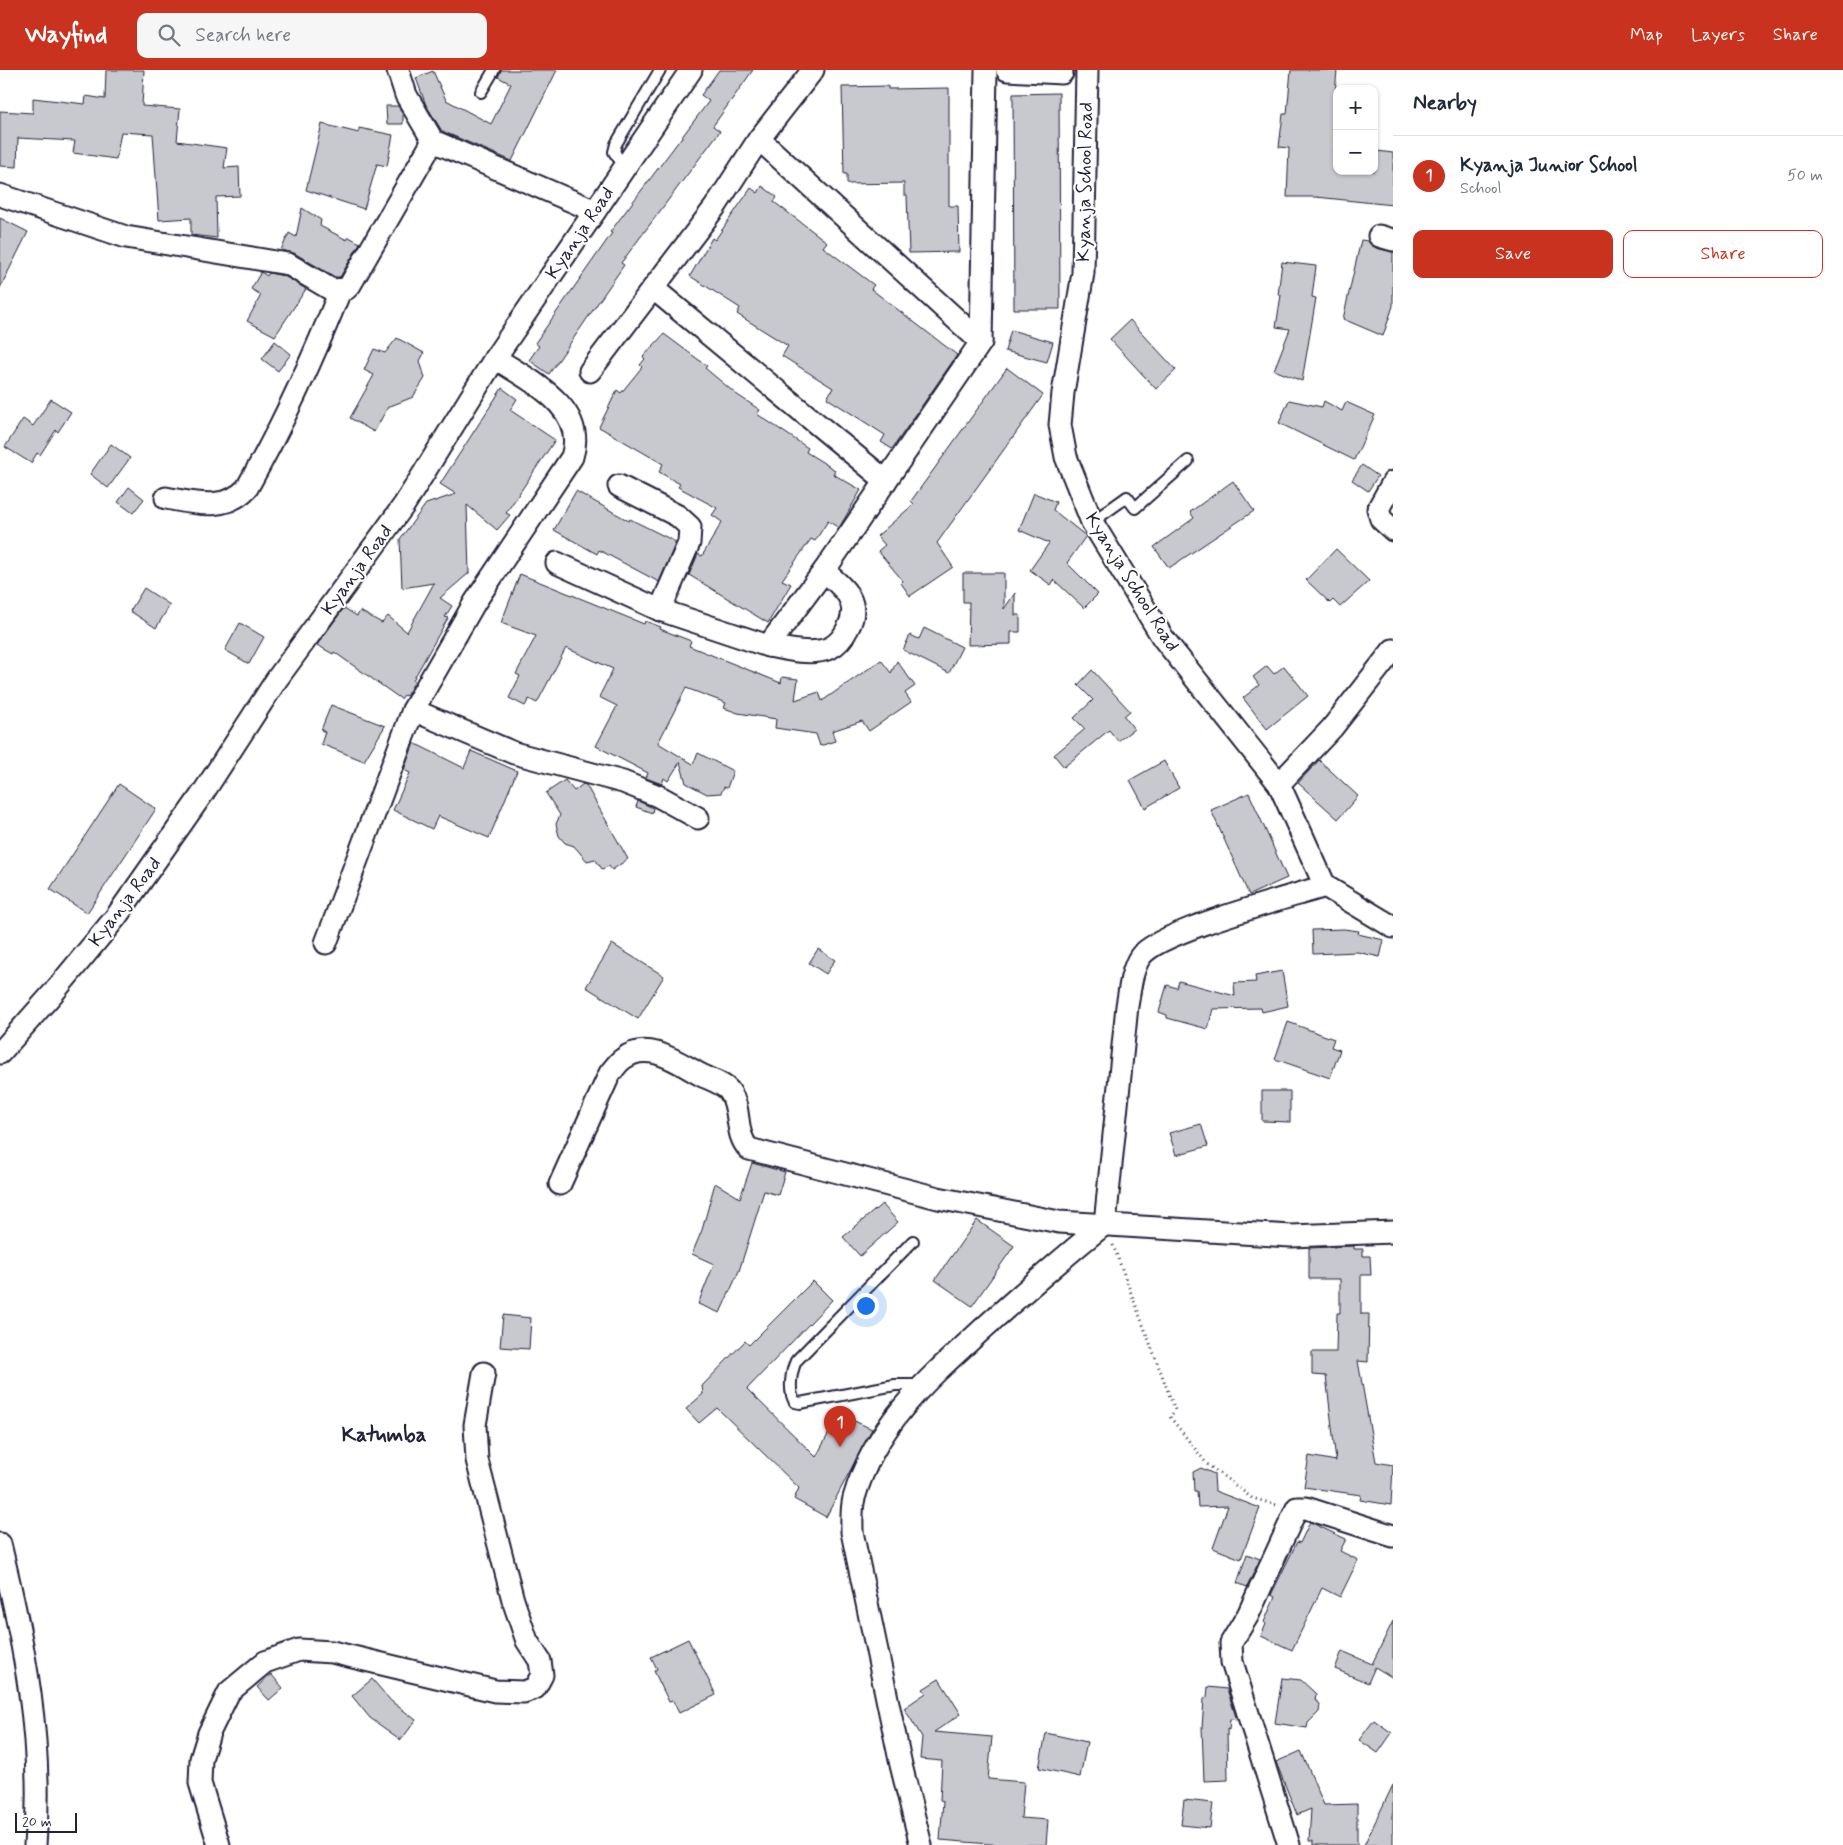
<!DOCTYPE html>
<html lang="en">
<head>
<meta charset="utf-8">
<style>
	body { margin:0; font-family:Mynerve,sans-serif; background:#f6f6f7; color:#1f2937 }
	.controls { position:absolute; right:15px; top:15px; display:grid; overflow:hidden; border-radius:10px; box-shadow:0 1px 4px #0004 }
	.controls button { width:45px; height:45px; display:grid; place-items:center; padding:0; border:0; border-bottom:1px solid #e0e1e3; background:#fff; color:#1f2937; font:25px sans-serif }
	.scale { position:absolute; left:15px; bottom:12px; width:62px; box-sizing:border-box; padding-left:5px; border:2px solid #22223b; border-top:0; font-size:14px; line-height:18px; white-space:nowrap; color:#22223b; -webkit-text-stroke:4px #fff; paint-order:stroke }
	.you { position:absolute; left:865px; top:1235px; width:18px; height:18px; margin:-12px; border:4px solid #fff; border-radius:50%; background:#1a73e8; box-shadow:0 0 0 8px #1a73e833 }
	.badge { display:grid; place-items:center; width:32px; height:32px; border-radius:50%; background:#c8321e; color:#fff; font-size:16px; font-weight:700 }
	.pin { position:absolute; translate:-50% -41px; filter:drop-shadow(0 1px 2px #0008) }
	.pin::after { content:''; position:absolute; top:26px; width:18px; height:15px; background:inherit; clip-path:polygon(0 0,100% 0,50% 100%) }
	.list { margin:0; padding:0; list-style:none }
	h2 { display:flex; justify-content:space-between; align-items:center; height:65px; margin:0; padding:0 20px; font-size:21px }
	h2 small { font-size:16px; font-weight:400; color:#747a83 }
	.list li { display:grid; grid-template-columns:32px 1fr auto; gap:15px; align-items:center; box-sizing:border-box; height:80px; padding:0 20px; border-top:1px solid #e0e1e3 }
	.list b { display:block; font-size:19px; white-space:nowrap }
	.list p { margin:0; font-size:16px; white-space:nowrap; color:#747a83 }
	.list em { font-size:16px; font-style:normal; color:#747a83 }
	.actions { display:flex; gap:10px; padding:15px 20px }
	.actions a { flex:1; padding:11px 0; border:1px solid #c8321e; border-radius:10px; text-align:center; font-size:18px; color:#c8321e }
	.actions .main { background:#c8321e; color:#fff }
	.icon { flex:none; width:28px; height:28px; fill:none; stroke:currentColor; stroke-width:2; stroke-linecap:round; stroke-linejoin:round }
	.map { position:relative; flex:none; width:1393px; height:1775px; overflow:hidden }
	header { display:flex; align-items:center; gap:30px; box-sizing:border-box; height:70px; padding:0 25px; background:#c8321e; color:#fff }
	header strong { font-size:24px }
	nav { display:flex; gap:28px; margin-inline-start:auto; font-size:18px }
	.search { width:350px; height:45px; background:#f6f6f7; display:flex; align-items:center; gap:12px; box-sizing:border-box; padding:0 18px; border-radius:10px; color:#747a83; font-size:19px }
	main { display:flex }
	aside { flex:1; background:#fff }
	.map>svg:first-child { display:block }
</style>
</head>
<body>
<header>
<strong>Wayfind</strong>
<div class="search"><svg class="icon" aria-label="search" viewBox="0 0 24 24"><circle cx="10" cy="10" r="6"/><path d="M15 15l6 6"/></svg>Search here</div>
<nav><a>Map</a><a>Layers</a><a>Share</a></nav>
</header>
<main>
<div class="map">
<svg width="1393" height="1775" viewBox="0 0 1393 1775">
	<rect width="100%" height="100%" fill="#fff"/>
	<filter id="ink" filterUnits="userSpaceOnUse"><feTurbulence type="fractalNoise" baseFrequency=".02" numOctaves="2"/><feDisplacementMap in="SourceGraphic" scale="10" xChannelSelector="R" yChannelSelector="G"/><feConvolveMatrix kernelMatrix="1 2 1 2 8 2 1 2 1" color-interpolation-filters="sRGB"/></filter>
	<g filter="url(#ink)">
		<g fill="#c8c8cf" stroke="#22223b">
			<path d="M 106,0 L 144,0 L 142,36 L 180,39 L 177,71 L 227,78 L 224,98 L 239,97 L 240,126 L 216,127 L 217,168 L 191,165 L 191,148 L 159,150 L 153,64 L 121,62 L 116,89 L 73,83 L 75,71 L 18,68 L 17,97 L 0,96 L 0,41 L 33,43 L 33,28 L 85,34 L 86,26 L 105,29 Z"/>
			<path d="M 501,0 L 557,0 L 512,91 L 442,61 L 426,35 L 416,8 L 433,1 L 446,30 L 491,54 L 511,14 L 498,7 Z"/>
			<path d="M 719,0 L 753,0 L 713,56 L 720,61 L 621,193 L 624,195 L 549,304 L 529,290 L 539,276 L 535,273 L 612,163 L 610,162 L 709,31 L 701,25 Z"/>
			<path d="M 1291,0 L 1337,0 L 1333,47 L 1337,48 L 1334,84 L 1337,84 L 1337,101 L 1375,101 L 1377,81 L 1393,83 L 1393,135 L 1316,127 L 1287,127 L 1289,78 L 1279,77 L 1283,44 L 1287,44 Z"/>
			<path d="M 888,16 L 888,19 L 949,18 L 949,136 L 958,136 L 959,182 L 909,183 L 907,125 L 904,125 L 904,113 L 847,114 L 847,104 L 844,104 L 842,17 Z"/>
			<path d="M 1059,23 L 1060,239 L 1014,239 L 1013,24 Z"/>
			<path d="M 386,36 L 398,36 L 403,45 L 403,54 L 387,54 Z"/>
			<path d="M 322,54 L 359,63 L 359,58 L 393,65 L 387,96 L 377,94 L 364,139 L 306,120 Z"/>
			<path d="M 762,116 L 777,127 L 774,132 L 827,172 L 823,177 L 874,215 L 871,219 L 957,285 L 892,379 L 881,372 L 885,365 L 827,328 L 833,318 L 782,286 L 788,276 L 737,244 L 740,238 L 690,206 L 712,168 L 715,170 L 751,118 L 758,123 Z"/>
			<path d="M 302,138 L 321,150 L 320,156 L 347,170 L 349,167 L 360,173 L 340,207 L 335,207 L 294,183 L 281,180 L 289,163 L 296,167 Z"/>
			<path d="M 0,148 L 28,162 L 0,218 Z"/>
			<path d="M 1361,170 L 1368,171 L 1376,178 L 1393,182 L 1393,236 L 1383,266 L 1343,249 Z"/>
			<path d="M 1282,192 L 1316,196 L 1312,227 L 1316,228 L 1302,311 L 1274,300 L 1290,259 L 1276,257 L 1281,225 L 1278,225 Z"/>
			<path d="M 261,202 L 267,206 L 269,203 L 284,206 L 306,219 L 275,266 L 247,251 L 261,225 L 251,219 Z"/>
			<path d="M 1130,250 L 1176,300 L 1156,319 L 1110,269 Z"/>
			<path d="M 1011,260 L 1053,272 L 1047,292 L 1005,281 Z"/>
			<path d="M 664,264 L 707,296 L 705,298 L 736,324 L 760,340 L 757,344 L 808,378 L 806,382 L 835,400 L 833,404 L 861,420 L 839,458 L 828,451 L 815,471 L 811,469 L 782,510 L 791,514 L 768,553 L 689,505 L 698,484 L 702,486 L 722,452 L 712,445 L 717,438 L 678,417 L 680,414 L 659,402 L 663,394 L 599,357 L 617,320 L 621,323 L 642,297 L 640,295 L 645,289 L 643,287 Z"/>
			<path d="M 397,268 L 424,283 L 420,291 L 425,308 L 413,327 L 388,337 L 374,362 L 350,348 L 374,305 L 364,300 L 374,279 L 385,283 Z"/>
			<path d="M 275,271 L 291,284 L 278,301 L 262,289 Z"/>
			<path d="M 1007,298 L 1043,325 L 937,473 L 953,497 L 910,526 L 901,513 L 903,511 L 878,481 L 885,475 L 877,466 L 914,434 L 911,431 Z"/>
			<path d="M 502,318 L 517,329 L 510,340 L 555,370 L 506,443 L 510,445 L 497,460 L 467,435 L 469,503 L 440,528 L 452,536 L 445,547 L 448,548 L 413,610 L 415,611 L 406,626 L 404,625 L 401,629 L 334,582 L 333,584 L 317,575 L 344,538 L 357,546 L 360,541 L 382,553 L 388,546 L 407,562 L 434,513 L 402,518 L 400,469 L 426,434 L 456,424 L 440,414 Z"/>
			<path d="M 51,329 L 71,342 L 58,362 L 56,360 L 40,385 L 37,383 L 31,393 L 5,377 L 23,349 L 33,356 Z"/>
			<path d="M 1289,330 L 1322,337 L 1324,331 L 1342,341 L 1346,332 L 1375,345 L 1354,390 L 1279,353 Z"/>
			<path d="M 111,374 L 130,388 L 108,418 L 90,404 Z"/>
			<path d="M 1362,395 L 1378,406 L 1368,421 L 1352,410 Z"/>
			<path d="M 1233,411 L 1254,441 L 1169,498 L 1154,477 L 1194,448 L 1190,442 Z"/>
			<path d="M 129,417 L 144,429 L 133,443 L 118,432 Z"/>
			<path d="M 576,421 L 629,451 L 630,449 L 676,472 L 659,512 L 599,480 L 597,484 L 554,460 Z"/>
			<path d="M 1034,423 L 1056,432 L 1053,440 L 1086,466 L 1067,493 L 1098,524 L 1084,538 L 1054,510 L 1051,515 L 1030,500 L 1049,473 L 1019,460 Z"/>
			<path d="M 1336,479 L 1369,511 L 1340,537 L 1333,530 L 1330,533 L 1306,510 Z"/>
			<path d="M 963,503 L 1004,503 L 1004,539 L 1015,523 L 1015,545 L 1020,545 L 1020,562 L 1011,562 L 1011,574 L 968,575 L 969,532 L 963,532 Z"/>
			<path d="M 520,504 L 644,554 L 645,551 L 661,557 L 660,559 L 691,571 L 689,576 L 781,613 L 782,607 L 798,609 L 795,630 L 819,622 L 822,631 L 881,590 L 891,603 L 897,591 L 915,616 L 905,623 L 911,632 L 869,661 L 862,651 L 832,661 L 835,671 L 820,676 L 816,664 L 775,658 L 776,649 L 738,643 L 724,638 L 726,633 L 686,618 L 658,673 L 693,694 L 698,683 L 733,701 L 727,718 L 724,717 L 721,723 L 707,724 L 686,713 L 680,692 L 668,711 L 664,708 L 662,714 L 646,708 L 648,703 L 596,676 L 617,636 L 599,627 L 613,599 L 566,578 L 537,633 L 529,629 L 525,636 L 509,628 L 520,606 L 516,604 L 536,566 L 501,553 Z"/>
			<path d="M 144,518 L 170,535 L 156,558 L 130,541 Z"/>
			<path d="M 240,553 L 264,567 L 249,594 L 225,580 Z"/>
			<path d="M 924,558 L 962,577 L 949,603 L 903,580 L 910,565 L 919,569 Z"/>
			<path d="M 1267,596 L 1274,604 L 1284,596 L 1308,626 L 1267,659 L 1243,628 L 1259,615 L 1253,607 Z"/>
			<path d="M 1092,600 L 1130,641 L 1124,646 L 1134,659 L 1118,671 L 1109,660 L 1064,697 L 1054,685 L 1085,659 L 1074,648 L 1093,630 L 1078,615 Z"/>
			<path d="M 331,635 L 385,656 L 364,691 L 321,674 L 325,662 L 321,660 Z"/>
			<path d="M 414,673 L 464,698 L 471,681 L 517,701 L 489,768 L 438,746 L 432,759 L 393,740 L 410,703 L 404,700 Z"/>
			<path d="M 1319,690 L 1358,726 L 1338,749 L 1298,713 Z"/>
			<path d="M 1164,691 L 1179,718 L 1145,738 L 1130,710 Z"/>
			<path d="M 565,710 L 574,721 L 583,714 L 586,715 L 628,789 L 612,800 L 609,796 L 602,799 L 595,789 L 587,791 L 574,776 L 565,773 L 559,766 L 556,754 L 560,745 L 546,723 Z"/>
			<path d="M 119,714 L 156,739 L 87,843 L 50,819 Z"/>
			<path d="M 1249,723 L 1287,808 L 1249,825 L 1211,740 Z"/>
			<path d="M 638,731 L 653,738 L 652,743 L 636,737 Z"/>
			<path d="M 1344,859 L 1359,861 L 1358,864 L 1384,870 L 1380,887 L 1357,882 L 1313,884 L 1312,860 Z"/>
			<path d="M 612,874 L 664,906 L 638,949 L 586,917 Z"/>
			<path d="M 818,879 L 835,890 L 826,904 L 809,893 Z"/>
			<path d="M 1282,901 L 1288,936 L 1262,942 L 1261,938 L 1213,939 L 1208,959 L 1167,948 L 1167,945 L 1159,942 L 1167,915 L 1177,918 L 1179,911 L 1235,926 L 1234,913 L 1256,912 L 1255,906 Z"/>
			<path d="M 1288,952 L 1334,969 L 1331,977 L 1340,980 L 1330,1008 L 1275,989 Z"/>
			<path d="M 1262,1021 L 1290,1021 L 1290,1052 L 1262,1051 Z"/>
			<path d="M 1201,1054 L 1208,1076 L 1176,1085 L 1169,1063 Z"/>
			<path d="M 752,1093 L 785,1102 L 778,1125 L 764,1121 L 739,1201 L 720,1243 L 698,1234 L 714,1194 L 692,1184 L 702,1160 L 715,1113 L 740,1128 Z"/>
			<path d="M 882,1134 L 898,1152 L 860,1186 L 843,1167 Z"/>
			<path d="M 977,1150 L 1014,1176 L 972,1236 L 935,1210 Z"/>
			<path d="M 1354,1176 L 1354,1179 L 1363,1179 L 1363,1186 L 1370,1186 L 1371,1205 L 1361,1205 L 1361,1244 L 1369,1244 L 1368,1292 L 1358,1291 L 1376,1392 L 1393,1395 L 1391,1435 L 1360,1430 L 1361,1425 L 1304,1417 L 1309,1386 L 1336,1391 L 1326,1306 L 1312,1305 L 1312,1282 L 1336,1282 L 1337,1243 L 1340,1243 L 1340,1209 L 1309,1209 L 1309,1178 Z"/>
			<path d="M 813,1211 L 832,1230 L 747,1319 L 816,1387 L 839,1344 L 872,1359 L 826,1447 L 794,1429 L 799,1418 L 717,1338 L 699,1353 L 686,1339 L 703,1324 L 702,1316 L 745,1271 L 749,1275 Z"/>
			<path d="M 503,1245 L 531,1248 L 529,1279 L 500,1277 Z"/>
			<path d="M 1201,1398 L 1214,1404 L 1215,1421 L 1260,1438 L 1241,1489 L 1213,1478 L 1228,1436 L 1198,1437 L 1197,1421 L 1194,1421 L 1193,1402 Z"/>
			<path d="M 1310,1452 L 1346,1469 L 1340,1481 L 1358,1490 L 1340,1527 L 1322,1518 L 1292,1580 L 1261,1566 L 1266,1554 L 1264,1552 L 1275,1527 L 1271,1525 L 1297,1472 L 1300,1473 Z"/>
			<path d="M 1247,1484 L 1260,1489 L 1247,1517 L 1237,1513 Z"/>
			<path d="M 1393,1551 L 1393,1608 L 1375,1597 L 1368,1613 L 1335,1599 L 1342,1581 L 1372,1594 Z"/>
			<path d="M 688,1569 L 716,1625 L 679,1643 L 673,1631 L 669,1632 L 654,1601 L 657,1599 L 651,1587 Z"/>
			<path d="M 271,1604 L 283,1618 L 269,1630 L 257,1617 Z"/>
			<path d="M 1282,1608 L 1301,1610 L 1316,1624 L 1315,1630 L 1320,1634 L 1319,1642 L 1308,1653 L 1307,1658 L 1275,1653 Z"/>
			<path d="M 372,1609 L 391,1631 L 416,1650 L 401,1670 L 370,1648 L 352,1626 Z"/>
			<path d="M 939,1609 L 961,1644 L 934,1662 L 992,1667 L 988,1709 L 1024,1712 L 1021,1748 L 1048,1750 L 1046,1775 L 1002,1775 L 940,1770 L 943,1731 L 940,1730 L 942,1691 L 920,1689 L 922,1667 L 904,1638 L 926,1623 L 923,1619 Z"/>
			<path d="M 1208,1617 L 1227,1619 L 1237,1650 L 1230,1649 L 1229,1660 L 1227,1659 L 1228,1710 L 1204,1711 L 1202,1658 L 1204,1629 L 1207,1627 Z"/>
			<path d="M 1374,1650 L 1392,1663 L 1378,1683 L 1359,1670 Z"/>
			<path d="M 1046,1663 L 1087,1672 L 1080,1707 L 1039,1698 Z"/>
			<path d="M 1301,1681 L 1324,1735 L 1357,1734 L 1357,1775 L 1313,1775 L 1313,1771 L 1309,1771 L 1311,1739 L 1297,1745 L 1276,1692 Z"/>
			<path d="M 1393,1715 L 1393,1775 L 1364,1775 Z"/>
			<path d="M 1184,1730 L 1213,1733 L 1210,1758 L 1181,1755 Z"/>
		</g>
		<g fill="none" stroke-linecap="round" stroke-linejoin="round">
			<g stroke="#22223b" stroke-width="14">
				<g id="service">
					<path d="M 481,22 L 494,0"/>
					<path d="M 625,97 L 614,82 L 616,74 L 660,0"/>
					<path d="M 1092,452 L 1127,427 L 1135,438 L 1188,391"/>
					<path d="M 913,1171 L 796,1291 C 791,1302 788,1322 795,1332 L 800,1333 L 895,1315 L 921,1315"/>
				</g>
			</g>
			<g stroke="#22223b" stroke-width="25">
				<g id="minor">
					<path d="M 398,0 L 406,25 L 433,71 L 595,141"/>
					<path d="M 1007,0 L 1062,3"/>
					<path d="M 1087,0 L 1083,203 L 1063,323 L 1060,355 L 1066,387 L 1092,452 L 1163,568 L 1279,714 L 1325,816 L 1393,857"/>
					<path d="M 0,125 L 126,167 L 288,194 L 332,220 L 346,219 L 350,215 L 433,71"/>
					<path d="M 1379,166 L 1393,170"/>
					<path d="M 654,219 L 886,411"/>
					<path d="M 981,272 L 986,0"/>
					<path d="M 590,301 L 715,137 L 759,69 L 813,0"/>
					<path d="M 1393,412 L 1378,439 L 1381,449 L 1393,460"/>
					<path d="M 619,416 L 678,446 L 690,457 L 689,473 L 660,540"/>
					<path d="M 166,428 C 194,433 225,442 247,418 C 283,354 313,289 340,221"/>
					<path d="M 557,493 L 660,540 L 768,576 L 824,501 L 981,272 L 759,69"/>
					<path d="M 768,576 C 787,579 811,586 830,578 C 838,574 844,566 848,558 C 862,532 843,517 824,501"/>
					<path d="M 413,640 L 514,683 L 623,712 L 658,726 L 698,748"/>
					<path d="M 1279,714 L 1332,658 L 1393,580"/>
					<path d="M 326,873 L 413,640 L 475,532 L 572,387 C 588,337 530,311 495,288"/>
					<path d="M 0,983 L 54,922 L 116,847 L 203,723 L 277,609 L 404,435 L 495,288 L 691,0"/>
					<path d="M 560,1114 L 610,1003 C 614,999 618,992 623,989 C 647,969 679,993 701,1005 C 709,1009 725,1014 730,1022 C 742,1040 734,1064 749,1079 L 938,1128 L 1059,1152 L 1291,1166 L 1393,1162"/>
					<path d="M 0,1474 C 24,1572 44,1673 35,1775"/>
					<path d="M 219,1775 L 200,1713 L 201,1689 L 209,1663 L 229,1622 L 265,1592 L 299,1580 L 332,1582 L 495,1621 L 524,1622 L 535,1618 L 542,1605 L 540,1591 L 527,1571 L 513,1530 L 477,1390 L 475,1355 L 484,1303"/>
					<path d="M 921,1775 L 901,1695 L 852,1462 C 852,1452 851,1439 854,1428 C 876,1352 930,1307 986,1256 C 1025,1221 1064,1186 1105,1154 L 1127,936 C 1130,920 1131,901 1140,887 C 1158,861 1288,828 1325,816"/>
					<path d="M 1289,1775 L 1232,1592 L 1231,1573 L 1248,1545 L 1297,1438 L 1306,1438 L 1393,1466"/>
				</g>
			</g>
			<path stroke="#22223b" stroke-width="3" stroke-dasharray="1 4" stroke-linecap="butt" d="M 1113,1175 L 1175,1340 L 1170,1347 L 1207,1394 L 1252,1428 L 1277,1435"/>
			<use href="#service" stroke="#fff" stroke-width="10"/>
			<use href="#minor" stroke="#fff" stroke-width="21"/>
		</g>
	</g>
	<g text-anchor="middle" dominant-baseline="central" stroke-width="4.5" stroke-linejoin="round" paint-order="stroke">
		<g font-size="19" fill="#22223b" stroke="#fff">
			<text transform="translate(1085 112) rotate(-89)">Kyanja School Road</text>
			<text transform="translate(580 163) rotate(-56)">Kyanja Road</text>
			<text transform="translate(357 500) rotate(-54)">Kyanja Road</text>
			<text transform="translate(1132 512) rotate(58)">Kyanja School Road</text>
			<text transform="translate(125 832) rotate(-53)">Kyanja Road</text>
		</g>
		<g font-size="21" font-weight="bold" fill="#22223b" stroke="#fff">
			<text x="384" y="1365">Katumba</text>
		</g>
	</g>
</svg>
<div class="controls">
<button>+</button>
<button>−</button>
</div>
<div class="scale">20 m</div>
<div class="you"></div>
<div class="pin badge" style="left:840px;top:1377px">1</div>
</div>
<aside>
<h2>Nearby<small></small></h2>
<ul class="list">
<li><span class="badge">1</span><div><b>Kyanja Junior School</b><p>School</p></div><em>50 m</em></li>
</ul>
<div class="actions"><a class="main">Save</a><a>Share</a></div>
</aside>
</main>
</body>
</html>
